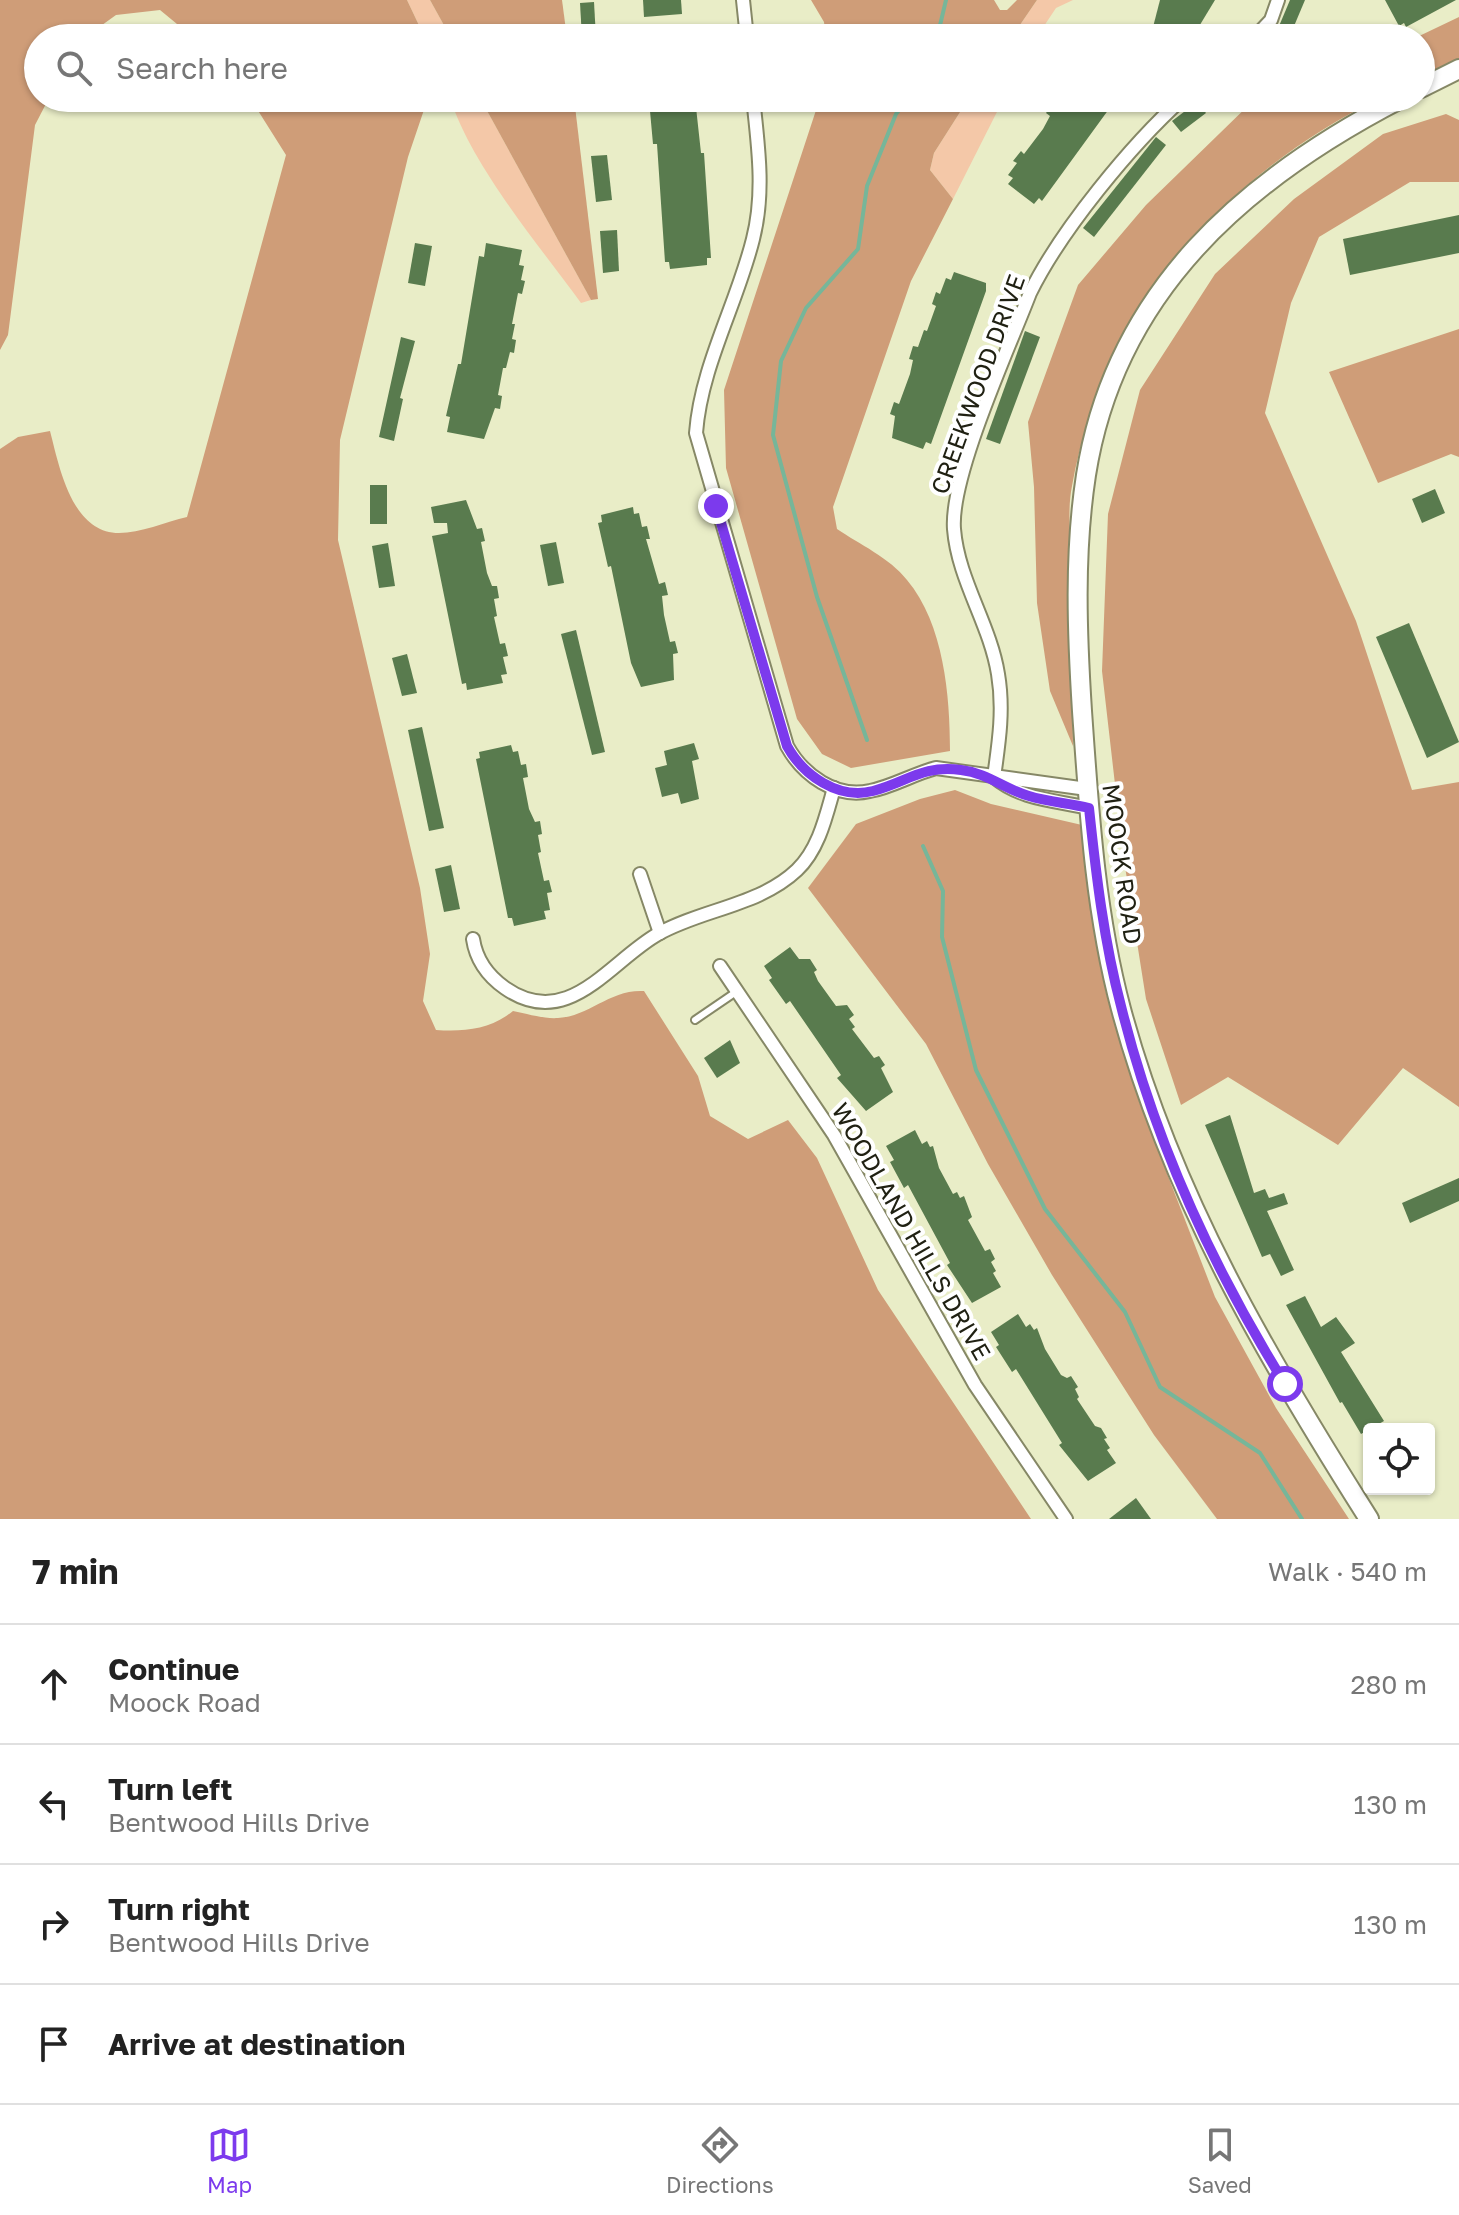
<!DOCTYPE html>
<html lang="en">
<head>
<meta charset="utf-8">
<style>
	body { margin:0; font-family:"Golos Text",sans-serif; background:#f6f6f6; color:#222 }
	.controls { position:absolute; right:24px; bottom:24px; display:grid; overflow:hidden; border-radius:8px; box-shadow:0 2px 6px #0004 }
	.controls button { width:72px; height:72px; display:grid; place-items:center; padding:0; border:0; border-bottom:2px solid #e0e0e0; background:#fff; color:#222; font:40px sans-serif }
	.stop { position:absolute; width:24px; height:24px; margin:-18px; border:6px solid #7c3aed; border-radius:50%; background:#fff }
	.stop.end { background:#7c3aed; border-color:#fff; box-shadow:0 2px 8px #0008 }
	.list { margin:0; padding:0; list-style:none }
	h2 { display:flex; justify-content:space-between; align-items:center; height:104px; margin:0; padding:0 32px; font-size:34px }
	h2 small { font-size:26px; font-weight:400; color:#767676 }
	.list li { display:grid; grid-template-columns:52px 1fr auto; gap:24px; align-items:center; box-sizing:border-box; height:120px; padding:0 32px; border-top:2px solid #e0e0e0 }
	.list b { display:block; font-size:30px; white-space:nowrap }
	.list p { margin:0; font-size:26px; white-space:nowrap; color:#767676 }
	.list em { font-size:26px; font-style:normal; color:#767676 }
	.icon { flex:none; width:44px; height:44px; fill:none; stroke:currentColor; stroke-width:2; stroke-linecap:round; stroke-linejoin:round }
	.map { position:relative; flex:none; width:1459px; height:1519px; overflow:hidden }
	.search { position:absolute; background:#fff; box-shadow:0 2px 6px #0004; left:24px; right:24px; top:24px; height:88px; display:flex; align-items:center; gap:20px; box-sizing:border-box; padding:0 28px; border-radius:44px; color:#767676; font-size:30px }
	.sheet { height:584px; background:#fff }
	nav { display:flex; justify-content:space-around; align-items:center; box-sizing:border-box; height:112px; border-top:2px solid #e0e0e0; background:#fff; font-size:22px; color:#767676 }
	nav a { display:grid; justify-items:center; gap:4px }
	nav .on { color:#7c3aed }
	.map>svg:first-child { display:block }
</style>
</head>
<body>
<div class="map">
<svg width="1459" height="1519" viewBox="0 0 1459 1519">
	<rect width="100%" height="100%" fill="#e9edc7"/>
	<g fill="#f4c8a8">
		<path d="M 407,0 L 430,0 L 451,38 L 425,38 Z"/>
		<path d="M 1037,0 L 1073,0 L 1056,8 L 1036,38 L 1011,38 Z"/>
		<path d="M 450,98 L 480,98 L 591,300 L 581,303 C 538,244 472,166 450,98 Z"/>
		<path d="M 969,98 L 1004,98 L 953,199 L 930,170 L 934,153 Z"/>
	</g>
	<g fill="#cf9d78">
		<path d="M 0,0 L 407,0 L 425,38 L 194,38 L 160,10 L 116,15 L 84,38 L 38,38 L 38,98 L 49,98 L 35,125 L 8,335 L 0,350 Z"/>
		<path d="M 430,0 L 562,0 L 567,38 L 451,38 Z"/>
		<path d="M 811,0 L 994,0 L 1000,10 L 1007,10 L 1017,0 L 1037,0 L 1011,38 L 826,38 L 824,22 Z"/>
		<path d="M 1459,17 L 1459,59 L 1421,78 L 1421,38 L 1415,38 Z"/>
		<path d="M 250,98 L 428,98 L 408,157 L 340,440 L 338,540 L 420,888 L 430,954 L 423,1001 L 436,1030 C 465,1032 491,1029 513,1011 C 528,1014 544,1019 558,1018 C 590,1016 610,989 644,991 L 698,1076 L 710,1116 L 748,1139 L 788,1120 L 817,1158 L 878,1290 L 1031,1519 L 0,1519 L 0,449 L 18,437 L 50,431 C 59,465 71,533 119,533 C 140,533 166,522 187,517 L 286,155 Z"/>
		<path d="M 480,98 L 574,98 L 598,299 L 591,300 Z"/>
		<path d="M 820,98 L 969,98 L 934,153 L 930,170 L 953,199 L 911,281 L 833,507 L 837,529 C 859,544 890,558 907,580 C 944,624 950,696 950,751 L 851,768 L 822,754 L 797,719 L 726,468 L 724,390 Z"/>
		<path d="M 1256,98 L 1380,98 C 1222,176 1104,310 1072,486 C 1067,510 1071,539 1071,564 C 1072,625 1072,685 1073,746 L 1050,691 L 1037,603 L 1034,487 L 1028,422 L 1078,285 L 1146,205 Z"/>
		<path d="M 1446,114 L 1459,120 L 1459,182 L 1410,182 L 1319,237 L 1291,303 L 1265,413 L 1356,621 L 1412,790 L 1459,782 L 1459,1107 L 1403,1068 L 1338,1145 L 1228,1077 L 1181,1105 L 1146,999 L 1123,854 L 1102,671 L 1108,514 L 1140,390 L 1215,274 L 1294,199 L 1383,134 Z"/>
		<path d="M 1459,329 L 1459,457 L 1451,454 L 1378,483 L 1329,372 Z"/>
		<path d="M 955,790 L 991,804 L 1082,825 L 1106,993 L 1140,1104 L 1215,1297 L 1276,1408 L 1349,1519 L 1217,1519 L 1154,1435 L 1052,1275 L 988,1164 L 926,1044 L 808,888 L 856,824 L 920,799 Z"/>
	</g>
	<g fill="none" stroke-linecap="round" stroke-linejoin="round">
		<g stroke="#76b699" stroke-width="4">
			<path d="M 937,38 L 946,0"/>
			<path d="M 867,740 L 817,597 L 773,435 L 781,361 L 806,308 L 858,249 L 867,186 L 896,114 L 909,98"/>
			<path d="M 923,846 L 943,891 L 942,937 L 976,1070 L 1045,1209 L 1125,1312 L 1160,1387 L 1260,1453 L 1302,1519"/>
		</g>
	</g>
	<g fill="#597b4e">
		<path d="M 643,0 L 681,0 L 682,14 L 644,17 Z"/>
		<path d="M 1160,0 L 1215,0 L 1192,38 L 1163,38 L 1152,31 Z"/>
		<path d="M 1290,0 L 1305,0 L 1289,38 L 1274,38 Z"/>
		<path d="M 1385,0 L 1456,0 L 1406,27 L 1404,23 L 1399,26 Z"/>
		<path d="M 594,2 L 596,38 L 582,38 L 580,3 Z"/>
		<path d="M 695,98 L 701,153 L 704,153 L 711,258 L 707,258 L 707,265 L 670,269 L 669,262 L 665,262 L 657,144 L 653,144 L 649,100 Z"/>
		<path d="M 1064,98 L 1117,98 L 1042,201 L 1039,198 L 1034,204 L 1008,184 L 1013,178 L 1008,175 L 1017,163 L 1013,161 L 1021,151 L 1024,154 L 1043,129 L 1050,116 L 1046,113 L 1054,102 L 1059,105 Z"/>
		<path d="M 1197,102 L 1206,113 L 1181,132 L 1172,121 Z"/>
		<path d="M 1156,137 L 1166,145 L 1094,237 L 1083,228 Z"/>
		<path d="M 607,155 L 612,200 L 596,202 L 591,156 Z"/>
		<path d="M 1459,215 L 1459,253 L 1350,275 L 1343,239 Z"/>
		<path d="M 617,230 L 619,271 L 603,273 L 600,231 Z"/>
		<path d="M 415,243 L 432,246 L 425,286 L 408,283 Z"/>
		<path d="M 486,243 L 522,250 L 519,265 L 524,266 L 521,280 L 525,281 L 522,294 L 518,293 L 512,324 L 515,324 L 512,339 L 516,340 L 514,353 L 510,352 L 506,368 L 503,368 L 498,395 L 502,396 L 500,409 L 495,408 L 484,439 L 447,432 L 450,417 L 446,416 L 458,364 L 461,364 L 479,256 L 484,257 Z"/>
		<path d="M 954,272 L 986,283 L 986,291 L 931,444 L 926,442 L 923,449 L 892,438 L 895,416 L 890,414 L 894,402 L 899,404 L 910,374 L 913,360 L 909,359 L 913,346 L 918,347 L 924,330 L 927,331 L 936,306 L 932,304 L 936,292 L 940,294 L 946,278 L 951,280 Z"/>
		<path d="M 1025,331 L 1040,337 L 1000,444 L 986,439 Z"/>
		<path d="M 401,337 L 415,341 L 400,398 L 403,399 L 394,441 L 379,437 Z"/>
		<rect x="370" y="485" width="17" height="39"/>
		<path d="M 1435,489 L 1445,513 L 1422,523 L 1412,499 Z"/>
		<path d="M 466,500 L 477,529 L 482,528 L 485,541 L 481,542 L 487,573 L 492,586 L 497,586 L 499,598 L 494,599 L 497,616 L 494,617 L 500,644 L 505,643 L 508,656 L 503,657 L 507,674 L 501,675 L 503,683 L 467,690 L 466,683 L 462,684 L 432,536 L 448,533 L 447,523 L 434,523 L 431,507 Z"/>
		<path d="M 633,507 L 634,514 L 639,513 L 642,527 L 647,526 L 650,539 L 646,539 L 659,584 L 665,582 L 668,595 L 662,596 L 664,615 L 670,642 L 675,641 L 678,653 L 673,654 L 674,680 L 641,687 L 631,663 L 611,566 L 608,567 L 598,523 L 602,522 L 601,515 Z"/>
		<path d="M 556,542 L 564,583 L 548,586 L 540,545 Z"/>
		<path d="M 388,543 L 395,586 L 379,588 L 372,546 Z"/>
		<path d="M 1409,623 L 1459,742 L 1427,758 L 1376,637 Z"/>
		<path d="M 576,630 L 605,752 L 592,755 L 561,634 Z"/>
		<path d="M 407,654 L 417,693 L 402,696 L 392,658 Z"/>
		<path d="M 422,727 L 444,828 L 429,831 L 408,730 Z"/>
		<path d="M 694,743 L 699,759 L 692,761 L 699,799 L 681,804 L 678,793 L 662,797 L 655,768 L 667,765 L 664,751 Z"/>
		<path d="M 511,745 L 513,752 L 518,751 L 521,765 L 526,764 L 528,777 L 523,778 L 529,809 L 535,822 L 540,821 L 542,834 L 538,835 L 541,852 L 538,853 L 544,881 L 549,880 L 552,892 L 547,893 L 550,910 L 544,911 L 546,919 L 514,926 L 512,918 L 508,918 L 476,759 L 480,758 L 479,752 Z"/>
		<path d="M 451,865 L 460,909 L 444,912 L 435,869 Z"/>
		<path d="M 790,947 L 799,959 L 810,959 L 817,970 L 814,972 L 818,981 L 836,1006 L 847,1005 L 854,1015 L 849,1019 L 855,1027 L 852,1029 L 874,1058 L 879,1056 L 885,1065 L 881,1068 L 893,1092 L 866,1111 L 837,1078 L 841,1075 L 790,1001 L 786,1004 L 769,980 L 772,978 L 764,966 Z"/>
		<path d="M 730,1040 L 740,1063 L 717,1078 L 704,1058 Z"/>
		<path d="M 1230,1115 L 1254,1193 L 1265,1189 L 1269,1198 L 1284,1193 L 1288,1204 L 1267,1211 L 1294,1270 L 1281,1276 L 1270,1254 L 1262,1257 L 1205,1125 Z"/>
		<path d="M 915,1130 L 922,1144 L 927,1141 L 930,1147 L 933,1146 L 939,1168 L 953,1194 L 957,1192 L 960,1198 L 964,1196 L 972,1217 L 968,1220 L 985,1251 L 990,1249 L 995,1259 L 991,1262 L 996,1271 L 993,1273 L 1001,1287 L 972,1303 L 947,1265 L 950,1263 L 908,1185 L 904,1188 L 890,1162 L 894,1160 L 886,1146 Z"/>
		<path d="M 1459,1178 L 1459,1201 L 1410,1223 L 1402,1203 Z"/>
		<path d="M 1305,1296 L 1321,1327 L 1336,1317 L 1355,1343 L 1341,1352 L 1384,1421 L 1361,1434 L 1342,1402 L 1340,1403 L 1286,1305 Z"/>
		<path d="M 1018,1314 L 1026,1327 L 1030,1324 L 1034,1330 L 1037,1328 L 1045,1349 L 1061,1375 L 1067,1378 L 1071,1376 L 1078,1387 L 1075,1389 L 1079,1397 L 1077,1399 L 1095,1426 L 1101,1428 L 1107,1438 L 1104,1439 L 1110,1448 L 1107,1450 L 1116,1463 L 1088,1481 L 1059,1445 L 1062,1443 L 1016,1369 L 1012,1372 L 996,1347 L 999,1345 L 991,1332 Z"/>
		<path d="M 1136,1498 L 1151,1519 L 1109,1519 Z"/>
	</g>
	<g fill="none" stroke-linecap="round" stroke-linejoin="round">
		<g stroke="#868866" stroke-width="10">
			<path id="lane" d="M 695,1020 L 736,992"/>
		</g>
		<g stroke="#868866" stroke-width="16">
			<g id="street">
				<path d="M 743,0 L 747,38"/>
				<path d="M 1254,38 L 1271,20 L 1278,0"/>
				<path d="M 753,98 C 758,145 765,192 753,239 C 737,304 701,366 696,433 L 787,746 C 803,775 836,799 870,791 C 892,787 913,774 936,768 L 1087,789"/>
				<path d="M 994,777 C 999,742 1004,709 998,674 C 990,624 958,580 954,529 C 950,476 1009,348 1030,293 C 1061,230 1131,145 1183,98"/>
				<path d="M 994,777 C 1021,800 1055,800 1089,808"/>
				<path d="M 640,874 L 660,933"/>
				<path d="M 473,939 C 476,959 488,976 505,988 C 568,1032 610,961 658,934 C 702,909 759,906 797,870 C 819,849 826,816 834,788"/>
				<path d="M 720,966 L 834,1135 L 975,1385 L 1066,1519"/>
			</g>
		</g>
		<g stroke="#868866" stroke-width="22">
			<g id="secondary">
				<path d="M 1421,88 L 1459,69"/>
				<path d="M 1369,1519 C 1267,1358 1171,1195 1121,1009 C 1095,912 1089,810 1082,711 C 1077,633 1074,553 1086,475 C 1115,291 1245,179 1402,98"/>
			</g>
		</g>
		<use href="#lane" stroke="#fff" stroke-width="6"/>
		<use href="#street" stroke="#fff" stroke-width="12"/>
		<use href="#secondary" stroke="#fff" stroke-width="18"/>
	</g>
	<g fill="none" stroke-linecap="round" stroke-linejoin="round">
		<path stroke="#7c3aed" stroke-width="10" d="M 716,506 L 787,746 C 803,775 838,800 873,791 C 908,782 921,765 961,770 C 988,773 1004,789 1029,796 C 1048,802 1069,803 1089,808 C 1096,874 1104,942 1121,1006 C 1154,1139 1213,1268 1285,1384"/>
	</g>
	<g text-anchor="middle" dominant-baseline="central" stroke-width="8" stroke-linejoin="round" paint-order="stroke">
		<g font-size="24" fill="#202113" stroke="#fff">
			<text transform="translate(977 384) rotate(-70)">CREEKWOOD DRIVE</text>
			<text transform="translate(1123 864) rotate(82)">MOOCK ROAD</text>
			<text transform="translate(912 1231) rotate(60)">WOODLAND HILLS DRIVE</text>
		</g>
	</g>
</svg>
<div class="controls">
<button><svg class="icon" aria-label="locate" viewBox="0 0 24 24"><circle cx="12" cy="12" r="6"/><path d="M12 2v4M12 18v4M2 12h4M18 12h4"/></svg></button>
</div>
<div class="stop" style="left:1285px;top:1384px"></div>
<div class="stop end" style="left:716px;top:506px"></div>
<div class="search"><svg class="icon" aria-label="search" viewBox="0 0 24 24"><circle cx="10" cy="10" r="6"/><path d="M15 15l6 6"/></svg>Search here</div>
</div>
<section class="sheet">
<h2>7 min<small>Walk · 540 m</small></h2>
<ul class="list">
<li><svg class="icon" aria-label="ahead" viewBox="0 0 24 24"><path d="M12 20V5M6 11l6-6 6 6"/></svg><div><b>Continue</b><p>Moock Road</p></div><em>280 m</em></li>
<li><svg class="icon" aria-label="left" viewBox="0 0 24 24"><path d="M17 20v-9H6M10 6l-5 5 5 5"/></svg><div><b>Turn left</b><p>Bentwood Hills Drive</p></div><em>130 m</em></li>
<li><svg class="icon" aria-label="right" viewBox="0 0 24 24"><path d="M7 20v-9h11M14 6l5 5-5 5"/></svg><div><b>Turn right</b><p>Bentwood Hills Drive</p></div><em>130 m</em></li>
<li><svg class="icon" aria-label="arrive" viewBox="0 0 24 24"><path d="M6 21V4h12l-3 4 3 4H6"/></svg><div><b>Arrive at destination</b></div></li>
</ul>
</section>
<nav>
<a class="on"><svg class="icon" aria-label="map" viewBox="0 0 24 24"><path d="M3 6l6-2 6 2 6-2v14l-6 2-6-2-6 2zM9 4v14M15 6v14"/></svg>Map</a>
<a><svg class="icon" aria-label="directions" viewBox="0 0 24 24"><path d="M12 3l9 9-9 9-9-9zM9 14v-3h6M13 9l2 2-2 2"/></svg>Directions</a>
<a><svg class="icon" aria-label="saved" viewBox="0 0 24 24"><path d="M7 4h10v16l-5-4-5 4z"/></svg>Saved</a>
</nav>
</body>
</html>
